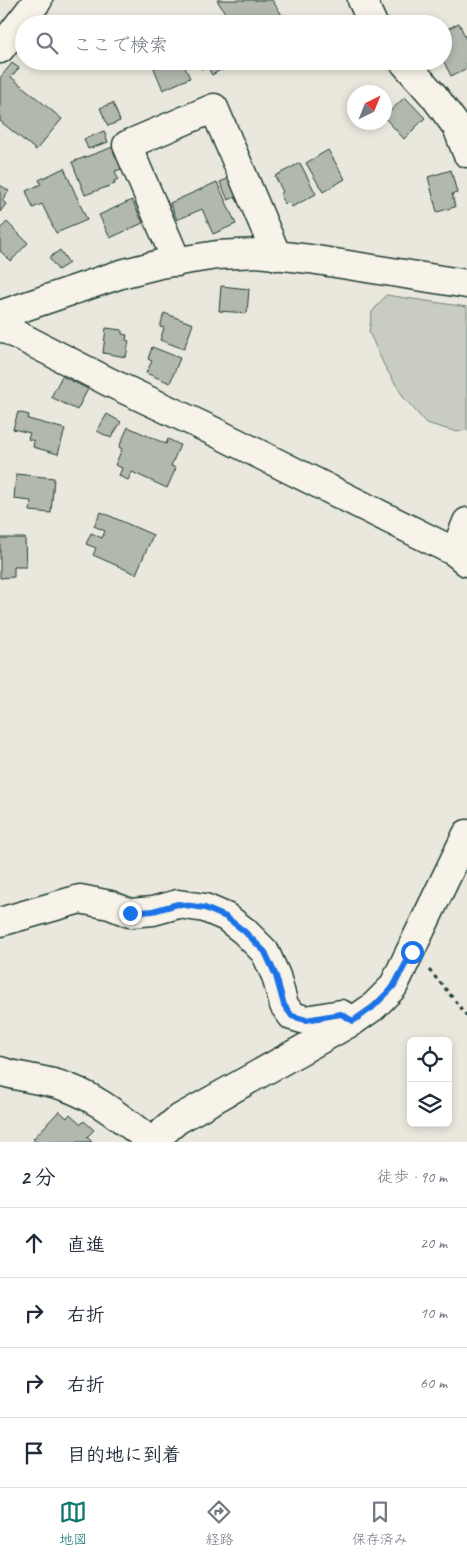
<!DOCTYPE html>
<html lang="ja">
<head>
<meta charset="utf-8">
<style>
	body { margin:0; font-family:Caveat,"Klee One",sans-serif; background:#f2f2f3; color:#1f2937 }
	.controls { position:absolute; right:15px; bottom:15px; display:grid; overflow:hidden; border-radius:8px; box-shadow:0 2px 8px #0003 }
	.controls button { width:45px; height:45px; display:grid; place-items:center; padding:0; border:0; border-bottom:1px solid #e0e1e3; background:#fff; color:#1f2937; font:25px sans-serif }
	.compass { position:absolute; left:347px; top:85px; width:45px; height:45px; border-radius:50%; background:#fff; box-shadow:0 2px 8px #0003; rotate:43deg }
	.stop { position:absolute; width:15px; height:15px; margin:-11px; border:4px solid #1a73e8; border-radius:50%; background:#fff }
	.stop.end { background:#1a73e8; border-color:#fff; box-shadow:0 1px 5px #0008 }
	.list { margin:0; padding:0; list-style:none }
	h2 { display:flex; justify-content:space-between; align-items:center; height:65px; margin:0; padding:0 20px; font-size:21px }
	h2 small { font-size:16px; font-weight:400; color:#747a83 }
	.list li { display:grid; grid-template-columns:32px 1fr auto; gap:15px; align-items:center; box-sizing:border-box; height:70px; padding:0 20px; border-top:1px solid #e0e1e3 }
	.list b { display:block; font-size:19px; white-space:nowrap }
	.list em { font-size:16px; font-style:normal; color:#747a83 }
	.icon { flex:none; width:28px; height:28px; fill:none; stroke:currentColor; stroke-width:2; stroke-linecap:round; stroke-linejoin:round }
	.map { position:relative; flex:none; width:467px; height:1142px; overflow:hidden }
	.search { position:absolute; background:#fff; box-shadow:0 2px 8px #0003; left:15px; right:15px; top:15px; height:55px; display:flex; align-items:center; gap:12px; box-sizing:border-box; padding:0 18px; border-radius:28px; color:#747a83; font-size:19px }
	.sheet { height:345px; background:#fff }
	nav { display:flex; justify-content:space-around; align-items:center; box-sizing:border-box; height:70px; border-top:1px solid #e0e1e3; background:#fff; font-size:14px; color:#747a83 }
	nav a { display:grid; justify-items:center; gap:2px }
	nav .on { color:#0f766e }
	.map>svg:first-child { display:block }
</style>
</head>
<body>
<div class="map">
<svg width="467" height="1142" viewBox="0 0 467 1142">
	<rect width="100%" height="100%" fill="#eae8dd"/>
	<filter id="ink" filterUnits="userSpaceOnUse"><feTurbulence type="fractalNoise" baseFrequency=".02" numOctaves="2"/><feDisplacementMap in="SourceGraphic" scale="10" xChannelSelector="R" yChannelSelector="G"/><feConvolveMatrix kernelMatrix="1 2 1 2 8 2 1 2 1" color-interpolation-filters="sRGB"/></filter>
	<g filter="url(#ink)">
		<path fill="#c8ccc1" stroke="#74847a" d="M 386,295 L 467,307 L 467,430 L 457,432 L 426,423 L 404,398 L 384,365 L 369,332 L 372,312 Z"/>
		<g fill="#b2b8ae" stroke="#1f3d34">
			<path d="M 217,0 L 272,0 L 288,24 L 232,24 Z"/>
			<path d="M 459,23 L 467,41 L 467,68 L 451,76 L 443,60 L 443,31 Z"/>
			<path d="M 151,61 L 182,61 L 190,78 L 163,90 Z"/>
			<path d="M 197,61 L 233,61 L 234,62 L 212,75 L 207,66 L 201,69 Z"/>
			<path d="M 12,63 L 19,68 L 11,77 L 62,119 L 36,150 L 0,121 L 0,78 Z"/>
			<path d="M 405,97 L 425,118 L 404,139 L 384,117 Z"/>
			<path d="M 113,103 L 120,121 L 108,126 L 100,108 Z"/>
			<path d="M 104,131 L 108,142 L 88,149 L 84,139 Z"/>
			<path d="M 113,147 L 122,169 L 115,171 L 118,179 L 114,181 L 115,184 L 85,195 L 72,162 Z"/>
			<path d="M 328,150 L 345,179 L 323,192 L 306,163 Z"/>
			<path d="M 300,163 L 316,194 L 292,207 L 289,202 L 285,204 L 280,194 L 283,192 L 275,176 Z"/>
			<path d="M 64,168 L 87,220 L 56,233 L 42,204 L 33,208 L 26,191 L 41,184 L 39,180 Z"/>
			<path d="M 451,170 L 457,193 L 452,194 L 455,207 L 437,212 L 428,177 Z"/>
			<path d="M 232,177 L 241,195 L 228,200 L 220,182 Z"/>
			<path d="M 217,182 L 236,224 L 213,234 L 202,209 L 177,220 L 170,203 Z"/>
			<path d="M 0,185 L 9,191 L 2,200 L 6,204 L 0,212 Z"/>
			<path d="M 132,200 L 143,223 L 110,238 L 99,215 Z"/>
			<path d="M 7,222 L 28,243 L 11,261 L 0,251 L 0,229 Z"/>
			<path d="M 60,250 L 69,263 L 58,270 L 49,258 Z"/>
			<path d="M 221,286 L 249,289 L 247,313 L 219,311 Z"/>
			<path d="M 164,313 L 193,324 L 184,349 L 160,340 L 164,328 L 160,327 Z"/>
			<path d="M 106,328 L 122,330 L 122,334 L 127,335 L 126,340 L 129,341 L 126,357 L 103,353 Z"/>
			<path d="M 152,347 L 180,358 L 170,383 L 146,373 L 152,361 L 148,359 Z"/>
			<path d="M 62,376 L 88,389 L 77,410 L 51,397 Z"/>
			<path d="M 18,412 L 29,415 L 28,419 L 65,429 L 58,454 L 33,447 L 34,441 L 28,439 L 30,433 L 13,429 Z"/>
			<path d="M 107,414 L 121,422 L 111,438 L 97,431 Z"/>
			<path d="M 128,427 L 166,444 L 168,439 L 180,445 L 171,466 L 176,468 L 167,488 L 132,472 L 128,480 L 119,476 L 122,468 L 115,465 L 122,449 L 119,447 Z"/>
			<path d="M 16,474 L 54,478 L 51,513 L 30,511 L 31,501 L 14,499 Z"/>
			<path d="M 101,512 L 153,535 L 136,574 L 93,555 L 96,548 L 86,544 L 91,533 L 102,538 L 105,531 L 94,526 Z"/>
			<path d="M 0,538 L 25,538 L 26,567 L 14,567 L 14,577 L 0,578 Z"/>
			<path d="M 59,1111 L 67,1118 L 70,1114 L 81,1124 L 84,1121 L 94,1130 L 87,1137 L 92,1142 L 36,1142 L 33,1139 Z"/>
		</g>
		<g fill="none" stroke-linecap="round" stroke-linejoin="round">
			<g stroke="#1f3d34" stroke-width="31">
				<g id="minor">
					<path d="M 362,0 L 373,24"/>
					<path d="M 0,49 L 38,0"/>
					<path d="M 403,61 L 434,96 L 457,127 L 467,153"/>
					<path d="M 177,262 L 127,145 L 214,108 L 277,256"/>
					<path d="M 0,326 L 109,382 L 213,431 L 455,552 L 467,562"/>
					<path d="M 455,552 L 467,522"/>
					<path d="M 0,922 L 80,899 L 110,905 L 130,913 L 153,911 L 178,904 L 205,908 L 226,917 L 244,931 L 265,952 L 276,976 L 284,1005 L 292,1016 L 306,1020 L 341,1014 L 353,1021"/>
					<path d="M 0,1071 C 18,1077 38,1079 57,1084 C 93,1094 122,1119 152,1142 L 177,1120 L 353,1021 L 373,1007 L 393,987 L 467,834"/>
				</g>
			</g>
			<g stroke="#1f3d34" stroke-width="31">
				<path id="tertiary" d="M 0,315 L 121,274 L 160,264 L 217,255 L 258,253 L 310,259 L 467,284"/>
			</g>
			<path stroke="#1f3d34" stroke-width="3" stroke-dasharray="4 4" stroke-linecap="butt" d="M 429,970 L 444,987 L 467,1016"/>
			<use href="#minor" stroke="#f7f3e8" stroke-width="28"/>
			<use href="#tertiary" stroke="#f7f3e8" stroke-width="28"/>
		</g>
	</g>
	<g fill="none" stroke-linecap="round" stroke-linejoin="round" filter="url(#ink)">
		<path stroke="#1a73e8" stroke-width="6" d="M 130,913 L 153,911 L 178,904 L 205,908 L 226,917 L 244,931 L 265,952 L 276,976 L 284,1005 L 292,1016 L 306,1020 L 341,1014 L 353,1021 L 373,1007 L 393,987 L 412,952"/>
	</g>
</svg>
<div class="controls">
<button><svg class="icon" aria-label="locate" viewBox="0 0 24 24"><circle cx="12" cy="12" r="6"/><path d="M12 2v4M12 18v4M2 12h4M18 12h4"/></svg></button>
<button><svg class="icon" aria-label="layers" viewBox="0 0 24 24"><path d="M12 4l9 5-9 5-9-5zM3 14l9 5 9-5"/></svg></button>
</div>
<svg class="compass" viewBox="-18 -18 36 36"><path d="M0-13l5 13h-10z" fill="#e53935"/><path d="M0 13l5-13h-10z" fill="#747a83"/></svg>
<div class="stop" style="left:412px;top:952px"></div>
<div class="stop end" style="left:130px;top:913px"></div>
<div class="search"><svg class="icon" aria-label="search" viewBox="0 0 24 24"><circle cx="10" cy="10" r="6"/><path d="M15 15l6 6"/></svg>ここで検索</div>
</div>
<section class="sheet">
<h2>2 分<small>徒歩 · 90 m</small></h2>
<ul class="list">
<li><svg class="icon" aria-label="ahead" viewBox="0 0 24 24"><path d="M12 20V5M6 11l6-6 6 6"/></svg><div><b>直進</b></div><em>20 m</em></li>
<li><svg class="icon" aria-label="right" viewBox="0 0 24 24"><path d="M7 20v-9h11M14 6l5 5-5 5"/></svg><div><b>右折</b></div><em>10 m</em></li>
<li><svg class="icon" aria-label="right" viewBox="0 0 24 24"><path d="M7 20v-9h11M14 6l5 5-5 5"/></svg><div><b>右折</b></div><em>60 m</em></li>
<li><svg class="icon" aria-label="arrive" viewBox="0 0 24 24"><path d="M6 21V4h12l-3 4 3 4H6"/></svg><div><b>目的地に到着</b></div></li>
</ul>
</section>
<nav>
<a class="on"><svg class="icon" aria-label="map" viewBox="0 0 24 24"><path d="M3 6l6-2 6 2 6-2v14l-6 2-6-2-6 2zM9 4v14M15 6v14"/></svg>地図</a>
<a><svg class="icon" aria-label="directions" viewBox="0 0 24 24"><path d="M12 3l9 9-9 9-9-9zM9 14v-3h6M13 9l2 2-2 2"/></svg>経路</a>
<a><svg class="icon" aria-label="saved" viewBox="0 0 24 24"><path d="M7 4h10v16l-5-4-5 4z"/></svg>保存済み</a>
</nav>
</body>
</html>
